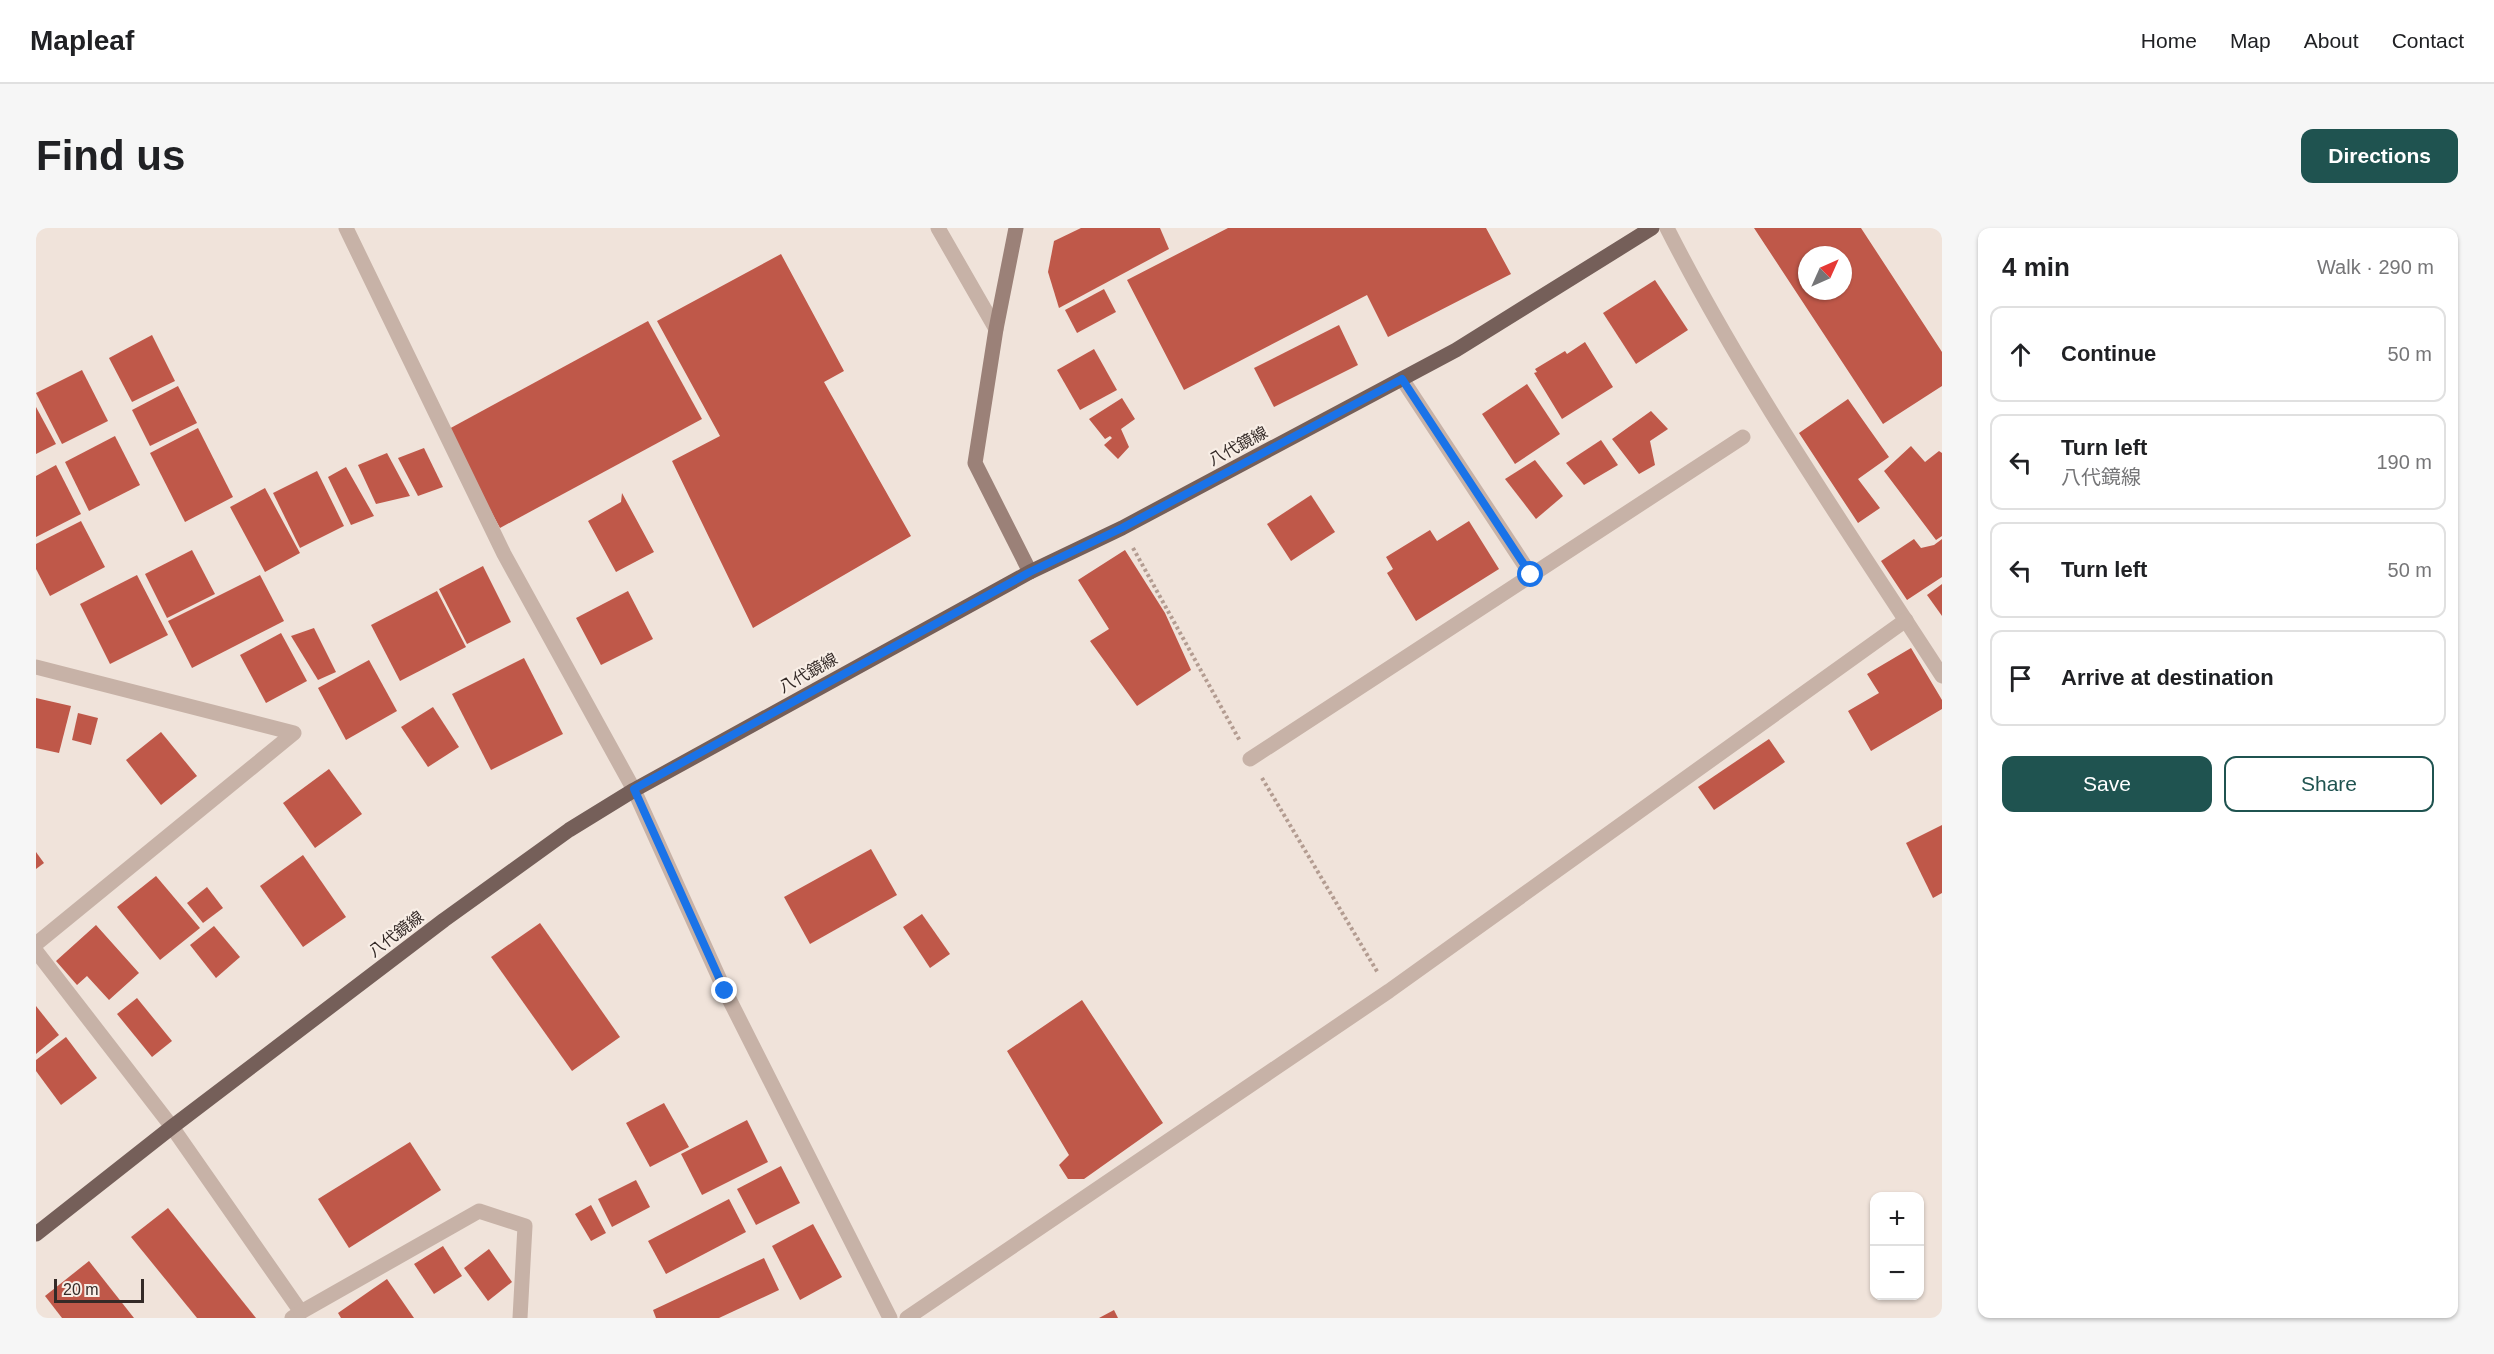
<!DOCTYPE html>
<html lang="en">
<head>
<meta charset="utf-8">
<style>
	body { margin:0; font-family:Helvetica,"Noto Sans JP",sans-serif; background:#f6f6f6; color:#202124 }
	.controls { position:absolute; right:18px; bottom:18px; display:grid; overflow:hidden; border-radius:12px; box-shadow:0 2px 4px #0004 }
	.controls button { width:54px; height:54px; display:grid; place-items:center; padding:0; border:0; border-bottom:2px solid #e0e0e0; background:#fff; color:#202124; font:30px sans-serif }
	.compass { position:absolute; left:1762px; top:18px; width:54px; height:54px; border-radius:50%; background:#fff; box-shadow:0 2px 4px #0004; rotate:45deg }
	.scale { position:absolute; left:18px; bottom:15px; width:90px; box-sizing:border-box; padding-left:6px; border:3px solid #342a27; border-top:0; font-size:16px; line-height:21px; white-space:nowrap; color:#342a27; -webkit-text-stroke:4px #f8eee6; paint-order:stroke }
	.stop { position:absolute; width:18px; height:18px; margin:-14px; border:4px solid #1a73e8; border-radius:50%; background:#fff }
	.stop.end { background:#1a73e8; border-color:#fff; box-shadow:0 2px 6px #0008 }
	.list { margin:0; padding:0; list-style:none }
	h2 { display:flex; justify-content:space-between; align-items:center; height:78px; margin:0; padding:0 24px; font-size:26px }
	h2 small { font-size:20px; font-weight:400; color:#757577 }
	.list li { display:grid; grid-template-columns:39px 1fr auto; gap:18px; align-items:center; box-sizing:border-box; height:96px; margin:0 12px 12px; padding:0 12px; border:2px solid #e0e0e0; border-radius:12px }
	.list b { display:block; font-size:22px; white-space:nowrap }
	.list p { margin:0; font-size:20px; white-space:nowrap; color:#757577 }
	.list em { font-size:20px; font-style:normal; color:#757577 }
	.actions { display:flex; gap:12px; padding:18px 24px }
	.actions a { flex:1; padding:14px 0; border:2px solid #1f5350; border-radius:12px; text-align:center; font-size:21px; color:#1f5350 }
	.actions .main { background:#1f5350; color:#fff }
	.icon { flex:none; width:33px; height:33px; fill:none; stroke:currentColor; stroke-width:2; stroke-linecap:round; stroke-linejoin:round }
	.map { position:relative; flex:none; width:1906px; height:1090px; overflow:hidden; border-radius:12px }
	header { display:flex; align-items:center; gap:36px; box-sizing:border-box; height:84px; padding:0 30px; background:#fff; border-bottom:2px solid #e0e0e0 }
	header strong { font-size:28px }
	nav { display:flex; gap:33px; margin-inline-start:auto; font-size:21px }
	.intro { display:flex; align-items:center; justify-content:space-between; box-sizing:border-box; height:144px; padding:0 36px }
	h1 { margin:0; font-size:42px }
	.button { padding:15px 27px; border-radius:12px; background:#1f5350; color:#fff; font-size:21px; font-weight:700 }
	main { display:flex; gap:36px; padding:0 36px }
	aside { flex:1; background:#fff; border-radius:12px; box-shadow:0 2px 4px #0004 }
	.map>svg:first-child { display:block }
</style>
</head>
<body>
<header>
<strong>Mapleaf</strong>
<nav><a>Home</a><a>Map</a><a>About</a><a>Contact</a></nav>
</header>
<div class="intro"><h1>Find us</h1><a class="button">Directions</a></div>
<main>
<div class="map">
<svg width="1906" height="1090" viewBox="0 0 1906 1090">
	<rect width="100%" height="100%" fill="#f0e3da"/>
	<g fill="#bf5849" fill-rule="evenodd">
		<path d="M 1045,0 L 1124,0 L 1133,21 L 1023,80 L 1012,44 L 1018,13 Z"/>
		<path d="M 1192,0 L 1450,0 L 1475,46 L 1352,109 L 1331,67 L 1148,162 L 1091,52 Z"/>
		<path d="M 1718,0 L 1825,0 L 1906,124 L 1906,158 L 1847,196 ZM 1771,27 L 1807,27 L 1807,63 L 1771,63 Z"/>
		<path d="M 745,26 L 808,143 L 788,154 L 875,308 L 717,400 L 636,233 L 684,208 L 621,93 Z"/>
		<path d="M 1619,52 L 1652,102 L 1600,136 L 1567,85 Z"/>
		<path d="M 1068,61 L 1080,84 L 1041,105 L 1029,82 Z"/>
		<path d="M 612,93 L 666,191 L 464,300 L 411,202 Z"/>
		<path d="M 1303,97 L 1322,137 L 1238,179 L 1218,140 Z"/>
		<path d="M 116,107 L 139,153 L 96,174 L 73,130 Z"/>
		<path d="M 1549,114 L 1577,159 L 1526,191 L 1498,145 L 1501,144 L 1499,141 L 1529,123 L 1531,126 Z"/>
		<path d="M 1058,121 L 1081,162 L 1044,182 L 1021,142 Z"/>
		<path d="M 46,142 L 72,193 L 26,216 L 0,165 Z"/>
		<path d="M 1491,156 L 1524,206 L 1479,236 L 1446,186 Z"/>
		<path d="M 142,158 L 161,195 L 114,218 L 96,182 Z"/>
		<path d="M 1086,170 L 1099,191 L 1085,201 L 1093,219 L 1082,231 L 1068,217 L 1076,210 L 1074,208 L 1069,211 L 1053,191 Z"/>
		<path d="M 1812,171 L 1853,229 L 1822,251 L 1844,280 L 1822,295 L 1763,205 Z"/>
		<path d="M 0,179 L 20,216 L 0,226 Z"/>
		<path d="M 1615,183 L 1632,201 L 1614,213 L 1619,237 L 1603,246 L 1576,211 Z"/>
		<path d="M 162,200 L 197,269 L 149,294 L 114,225 Z"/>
		<path d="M 79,208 L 104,257 L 53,283 L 29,234 Z"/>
		<path d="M 1565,212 L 1582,237 L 1548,257 L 1530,235 Z"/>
		<path d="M 1875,218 L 1889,234 L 1903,223 L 1906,225 L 1906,308 L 1900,312 L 1848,243 Z"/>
		<path d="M 388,220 L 407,259 L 382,268 L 362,230 Z"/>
		<path d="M 351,225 L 374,268 L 340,276 L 322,237 Z"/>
		<path d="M 1499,232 L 1527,268 L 1500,291 L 1469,251 Z"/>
		<path d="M 20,237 L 45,286 L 0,309 L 0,248 Z"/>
		<path d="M 310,239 L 338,288 L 315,297 L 292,249 Z"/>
		<path d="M 281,243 L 308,298 L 264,320 L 237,265 Z"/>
		<path d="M 229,260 L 264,325 L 229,344 L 194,279 Z"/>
		<path d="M 586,265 L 618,324 L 580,344 L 552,293 L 585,274 Z"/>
		<path d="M 1275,267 L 1299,304 L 1255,333 L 1231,296 Z"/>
		<path d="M 45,293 L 69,339 L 14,368 L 0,341 L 0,316 Z"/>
		<path d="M 1433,293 L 1463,341 L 1380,393 L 1351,345 L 1357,341 L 1350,329 L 1394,302 L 1401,313 Z"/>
		<path d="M 1878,311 L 1885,320 L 1898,317 L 1906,311 L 1906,349 L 1871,372 L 1845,333 Z"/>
		<path d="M 156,322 L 179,366 L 131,390 L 109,346 Z"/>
		<path d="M 1089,322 L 1129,385 L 1155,442 L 1101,478 L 1054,413 L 1073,401 L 1042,352 Z"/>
		<path d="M 447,338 L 475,394 L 431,416 L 403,361 Z"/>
		<path d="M 101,347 L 132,407 L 74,436 L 44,376 Z"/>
		<path d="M 224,347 L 248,393 L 156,440 L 132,393 Z"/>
		<path d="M 1906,356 L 1906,388 L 1891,367 Z"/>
		<path d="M 401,363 L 430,419 L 364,453 L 335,397 Z"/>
		<path d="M 592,363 L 617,411 L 565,437 L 540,390 Z"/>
		<path d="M 278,400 L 300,444 L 282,452 L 255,408 Z"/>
		<path d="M 245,405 L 271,453 L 230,475 L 204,427 Z"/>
		<path d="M 1875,420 L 1906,472 L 1906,481 L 1835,523 L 1812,483 L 1843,465 L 1831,446 Z"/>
		<path d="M 488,430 L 527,506 L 455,542 L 416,466 Z"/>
		<path d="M 333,432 L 361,483 L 310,512 L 282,460 Z"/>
		<path d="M 0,470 L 35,478 L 23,525 L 0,520 Z"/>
		<path d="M 397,479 L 423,519 L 392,539 L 365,499 Z"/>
		<path d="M 42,485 L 62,490 L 55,517 L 36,512 Z"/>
		<path d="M 125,504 L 161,548 L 125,577 L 90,532 Z"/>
		<path d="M 1733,511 L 1749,534 L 1678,582 L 1662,559 Z"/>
		<path d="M 293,541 L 326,586 L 279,620 L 247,575 Z"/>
		<path d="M 1906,597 L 1906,665 L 1897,670 L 1870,615 Z"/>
		<path d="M 835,621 L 861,667 L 774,716 L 748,669 Z"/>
		<path d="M 0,624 L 8,635 L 0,641 Z"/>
		<path d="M 267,627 L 310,689 L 267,719 L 224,658 Z"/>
		<path d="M 120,648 L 164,700 L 124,732 L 81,679 Z"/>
		<path d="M 171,659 L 187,680 L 167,695 L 151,675 Z"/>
		<path d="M 886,686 L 914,726 L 894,740 L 867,699 Z"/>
		<path d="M 504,695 L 584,809 L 536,843 L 455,729 Z"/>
		<path d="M 60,697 L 103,745 L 73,772 L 51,748 L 41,757 L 20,733 Z"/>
		<path d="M 178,698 L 204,729 L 180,750 L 154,717 Z"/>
		<path d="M 101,770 L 136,813 L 116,829 L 81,786 Z"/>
		<path d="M 1046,772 L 1127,895 L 1048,951 L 1032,951 L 1023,937 L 1033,927 L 971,823 Z"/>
		<path d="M 0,778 L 23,807 L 0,826 Z"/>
		<path d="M 30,809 L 61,850 L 25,877 L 0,843 L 0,832 Z"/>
		<path d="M 628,875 L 653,919 L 614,939 L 590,895 Z"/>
		<path d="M 711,892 L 732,934 L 666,967 L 645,926 Z"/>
		<path d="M 374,914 L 405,962 L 313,1020 L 282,971 Z"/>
		<path d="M 745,938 L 764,975 L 720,997 L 701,961 Z"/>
		<path d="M 600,952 L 614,979 L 576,999 L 562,971 Z"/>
		<path d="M 693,971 L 710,1004 L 630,1046 L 612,1013 Z"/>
		<path d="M 555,977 L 570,1005 L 555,1013 L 539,986 Z"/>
		<path d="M 132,980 L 220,1090 L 161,1090 L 95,1009 Z"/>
		<path d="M 777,996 L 806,1049 L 764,1072 L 736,1018 Z"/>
		<path d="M 407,1018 L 426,1048 L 398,1066 L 378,1036 Z"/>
		<path d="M 453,1021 L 476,1054 L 452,1073 L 428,1040 Z"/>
		<path d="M 728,1030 L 743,1062 L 683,1090 L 620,1090 L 617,1082 Z"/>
		<path d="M 53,1033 L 98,1090 L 26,1090 L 9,1068 Z"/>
		<path d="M 351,1051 L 378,1090 L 305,1090 L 302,1085 Z"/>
		<path d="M 1078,1082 L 1082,1090 L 1063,1090 Z"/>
	</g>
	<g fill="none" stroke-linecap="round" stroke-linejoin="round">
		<g stroke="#b39c91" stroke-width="4" stroke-dasharray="3 3" stroke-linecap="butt">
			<path d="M 1097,320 L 1204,513"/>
			<path d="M 1226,550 L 1342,745"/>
		</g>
		<g stroke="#c7b2a7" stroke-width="15">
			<path d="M 310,0 L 468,326 L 598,562"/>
			<path d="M 902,0 L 960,101"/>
			<path d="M 1631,0 C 1710,156 1811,301 1906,448"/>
			<path d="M 1366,151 L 1495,347"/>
			<path d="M 0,439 L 258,505 L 0,716"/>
			<path d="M 1214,531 L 1707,209"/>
			<path d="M 0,723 L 136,899 L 265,1084 L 256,1090"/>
			<path d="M 265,1084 L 443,983 L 489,998 L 484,1090"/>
			<path d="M 871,1090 L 1353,763 L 1870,392"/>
		</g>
		<path stroke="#c7b2a7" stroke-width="15" d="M 598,562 L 689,763 L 854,1090"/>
		<path stroke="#9b8178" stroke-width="15" d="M 980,0 L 960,101 L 939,235 L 994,344"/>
		<path stroke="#755f59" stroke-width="15" d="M 0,1006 L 136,899 L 408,692 L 533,602 L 598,562 L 994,344 L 1086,300 L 1420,122 L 1616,0"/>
	</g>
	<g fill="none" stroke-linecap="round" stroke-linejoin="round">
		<path stroke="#1a73e8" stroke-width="8" d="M 689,763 L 598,561 L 994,344 L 1086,300 L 1366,151 L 1495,347"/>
	</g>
	<g text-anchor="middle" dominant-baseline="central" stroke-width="4.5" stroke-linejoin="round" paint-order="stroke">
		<g font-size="16" fill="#342a27" stroke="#f8eee6">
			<text transform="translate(1202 218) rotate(-28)">八代鏡線</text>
			<text transform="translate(772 445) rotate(-29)">八代鏡線</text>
			<text transform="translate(360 706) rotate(-37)">八代鏡線</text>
		</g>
	</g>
</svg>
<div class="controls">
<button>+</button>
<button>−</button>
</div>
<svg class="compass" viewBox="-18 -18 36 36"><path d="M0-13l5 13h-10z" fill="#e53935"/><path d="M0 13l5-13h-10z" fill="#757577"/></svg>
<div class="scale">20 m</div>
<div class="stop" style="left:1495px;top:347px"></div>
<div class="stop end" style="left:689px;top:763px"></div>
</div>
<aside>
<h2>4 min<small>Walk · 290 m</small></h2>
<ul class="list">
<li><svg class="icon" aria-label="ahead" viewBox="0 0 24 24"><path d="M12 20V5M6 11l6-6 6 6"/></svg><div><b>Continue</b></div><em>50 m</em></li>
<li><svg class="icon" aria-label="left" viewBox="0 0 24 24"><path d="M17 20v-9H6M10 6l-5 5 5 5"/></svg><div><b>Turn left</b><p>八代鏡線</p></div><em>190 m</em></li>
<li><svg class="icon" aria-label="left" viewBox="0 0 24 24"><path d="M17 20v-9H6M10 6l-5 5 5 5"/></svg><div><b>Turn left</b></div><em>50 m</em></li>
<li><svg class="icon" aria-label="arrive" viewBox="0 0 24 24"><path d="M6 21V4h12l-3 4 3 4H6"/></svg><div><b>Arrive at destination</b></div></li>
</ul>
<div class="actions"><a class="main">Save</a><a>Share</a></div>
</aside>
</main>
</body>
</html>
